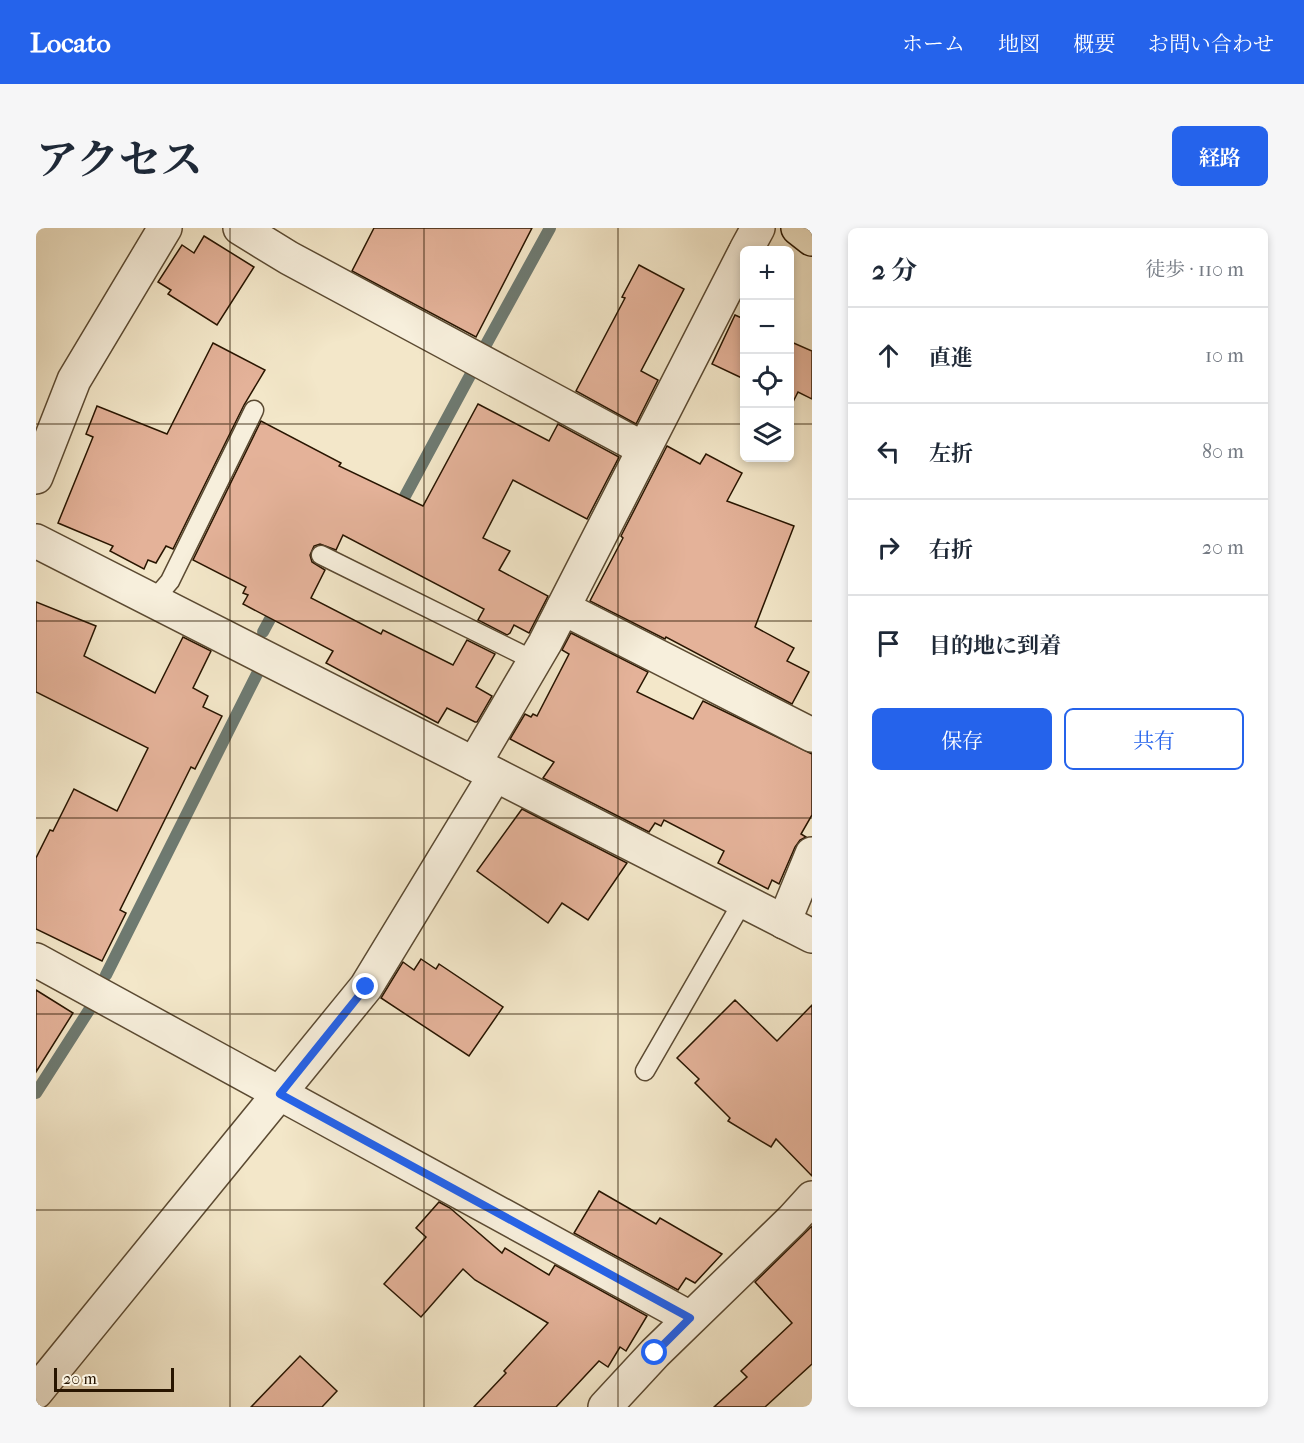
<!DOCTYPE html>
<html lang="ja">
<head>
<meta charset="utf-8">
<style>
	body { margin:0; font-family:"IM FELL French Canon","Noto Serif JP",serif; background:#f6f6f7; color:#1f2937 }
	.controls { position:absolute; right:18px; top:18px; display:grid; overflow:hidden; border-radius:9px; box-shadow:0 3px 9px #0003 }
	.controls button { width:54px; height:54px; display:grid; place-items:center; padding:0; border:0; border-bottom:2px solid #e0e1e3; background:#fff; color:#1f2937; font:30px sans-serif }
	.scale { position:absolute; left:18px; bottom:15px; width:120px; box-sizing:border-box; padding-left:6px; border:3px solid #281500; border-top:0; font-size:16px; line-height:21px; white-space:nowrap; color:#281500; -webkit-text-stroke:4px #f7efdc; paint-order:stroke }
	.stop { position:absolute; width:18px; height:18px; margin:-14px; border:4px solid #2563eb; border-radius:50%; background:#fff }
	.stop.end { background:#2563eb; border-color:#fff; box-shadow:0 2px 6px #0008 }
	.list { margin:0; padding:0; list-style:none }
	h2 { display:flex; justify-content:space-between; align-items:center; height:78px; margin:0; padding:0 24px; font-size:26px }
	h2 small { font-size:20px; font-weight:400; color:#747a83 }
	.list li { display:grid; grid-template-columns:39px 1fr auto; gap:18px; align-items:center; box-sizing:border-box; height:96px; padding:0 24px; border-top:2px solid #e0e1e3 }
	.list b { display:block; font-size:22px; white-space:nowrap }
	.list em { font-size:20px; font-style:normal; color:#747a83 }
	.actions { display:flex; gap:12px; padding:18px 24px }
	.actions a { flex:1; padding:14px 0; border:2px solid #2563eb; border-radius:9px; text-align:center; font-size:21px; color:#2563eb }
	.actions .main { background:#2563eb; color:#fff }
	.icon { flex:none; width:33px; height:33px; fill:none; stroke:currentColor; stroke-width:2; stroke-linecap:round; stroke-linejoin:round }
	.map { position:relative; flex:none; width:776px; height:1179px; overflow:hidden; border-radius:9px }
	header { display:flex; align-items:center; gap:36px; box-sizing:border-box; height:84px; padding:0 30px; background:#2563eb; color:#fff }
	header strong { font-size:28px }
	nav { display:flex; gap:33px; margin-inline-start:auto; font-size:21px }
	.intro { display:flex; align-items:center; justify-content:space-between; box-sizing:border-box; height:144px; padding:0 36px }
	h1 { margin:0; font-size:42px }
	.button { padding:15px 27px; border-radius:9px; background:#2563eb; color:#fff; font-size:21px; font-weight:700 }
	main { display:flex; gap:36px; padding:0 36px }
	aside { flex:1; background:#fff; border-radius:9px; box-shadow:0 3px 9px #0003 }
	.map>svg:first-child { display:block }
</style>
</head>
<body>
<header>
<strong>Locato</strong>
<nav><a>ホーム</a><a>地図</a><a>概要</a><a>お問い合わせ</a></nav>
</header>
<div class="intro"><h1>アクセス</h1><a class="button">経路</a></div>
<main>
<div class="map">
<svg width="776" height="1179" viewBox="0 0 776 1179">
	<rect width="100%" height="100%" fill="#f3e7c9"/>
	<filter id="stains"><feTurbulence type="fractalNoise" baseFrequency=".00333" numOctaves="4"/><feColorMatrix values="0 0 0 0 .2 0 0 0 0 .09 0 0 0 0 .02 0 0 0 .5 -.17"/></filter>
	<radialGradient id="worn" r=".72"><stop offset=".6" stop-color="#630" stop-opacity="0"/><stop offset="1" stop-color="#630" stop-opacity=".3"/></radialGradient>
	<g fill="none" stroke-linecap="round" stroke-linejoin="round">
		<g stroke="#6e7a71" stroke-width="12">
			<path d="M 447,122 L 514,0"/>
			<path d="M 361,283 L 437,142"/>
			<path d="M 227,404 L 241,378"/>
			<path d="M 70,747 L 222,444"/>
			<path d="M 0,865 L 55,779"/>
		</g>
	</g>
	<g fill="#e4b299" stroke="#281500" stroke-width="1.5">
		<path d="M 338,0 L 496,0 L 440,109 L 316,43 Z"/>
		<path d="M 168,8 L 218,39 L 181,97 L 132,66 L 135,62 L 122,54 L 146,17 L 158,25 Z"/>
		<path d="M 603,37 L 648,61 L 605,143 L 622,152 L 600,196 L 540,163 L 589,70 L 586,69 Z"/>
		<path d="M 699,87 L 708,91 L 708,151 L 676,136 Z"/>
		<path d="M 753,113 L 776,123 L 776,171 L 762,164 L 757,174 L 753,173 Z"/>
		<path d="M 177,115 L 229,142 L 208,177 L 137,321 L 130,318 L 120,335 L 112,332 L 108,341 L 74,323 L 77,318 L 22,295 L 57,209 L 50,206 L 61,178 L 131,206 Z"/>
		<path d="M 442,176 L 513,213 L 522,196 L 583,229 L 551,291 L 477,252 L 447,310 L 474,323 L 463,342 L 512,368 L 493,405 L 478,397 L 474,405 L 471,407 L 442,392 L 448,381 L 307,307 L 300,322 L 284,316 L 278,318 L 274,327 L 276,334 L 289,342 L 275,370 L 345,406 L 347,402 L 417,437 L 431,412 L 459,426 L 440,459 L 456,468 L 441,494 L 439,494 L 411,480 L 402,495 L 290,435 L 297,423 L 207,376 L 212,367 L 207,365 L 210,359 L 157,332 L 225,193 L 305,235 L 303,238 L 387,278 Z"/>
		<path d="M 631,218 L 664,236 L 670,226 L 706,245 L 691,273 L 758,298 L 719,399 L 758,420 L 751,433 L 773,444 L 756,476 L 630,409 L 629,411 L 554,373 L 587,310 L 585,308 Z"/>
		<path d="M 0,374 L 60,398 L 48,428 L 119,465 L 147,409 L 175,423 L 157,460 L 172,468 L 167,479 L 186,488 L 159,541 L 155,539 L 84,682 L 90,685 L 66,733 L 0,701 L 0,630 L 14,602 L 17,603 L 38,561 L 81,583 L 112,520 L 0,464 Z"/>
		<path d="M 535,405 L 612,444 L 601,464 L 657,491 L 667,473 L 776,526 L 776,587 L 765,606 L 770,609 L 764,612 L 759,619 L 743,656 L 736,652 L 732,661 L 682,635 L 688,623 L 628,592 L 625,598 L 619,595 L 613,604 L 507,550 L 518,534 L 474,511 L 489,486 L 495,489 L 497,486 L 501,488 L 533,426 L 526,422 Z"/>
		<path d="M 486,581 L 591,635 L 552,692 L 526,675 L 512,695 L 441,643 Z"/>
		<path d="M 385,731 L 400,741 L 403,736 L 467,779 L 433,828 L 345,770 L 367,734 L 378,742 Z"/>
		<path d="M 0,762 L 37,785 L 0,844 Z"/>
		<path d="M 699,772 L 741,813 L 776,777 L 776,948 L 740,911 L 735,919 L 692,893 L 694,890 L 659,855 L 663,851 L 641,830 Z"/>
		<path d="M 563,963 L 620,996 L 624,990 L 686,1026 L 659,1055 L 650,1050 L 642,1062 L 538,1005 Z"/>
		<path d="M 403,974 L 414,980 L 466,1025 L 469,1020 L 513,1047 L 519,1037 L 611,1088 L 590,1123 L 584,1119 L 572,1139 L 563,1133 L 520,1179 L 438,1179 L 470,1145 L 468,1143 L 512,1095 L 439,1052 L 427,1041 L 385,1089 L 348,1056 L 390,1009 L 380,1000 Z"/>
		<path d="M 776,998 L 776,1136 L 729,1179 L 678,1179 L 711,1149 L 705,1143 L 756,1095 L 719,1054 Z"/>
		<path d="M 264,1128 L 301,1163 L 286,1179 L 215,1179 Z"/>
	</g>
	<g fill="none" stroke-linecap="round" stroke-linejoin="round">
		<g stroke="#5b4a32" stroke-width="21">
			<g id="service">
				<path d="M 285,327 L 499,433"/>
				<path d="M 117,373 L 134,353 L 218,182"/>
				<path d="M 609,843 L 707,673"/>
			</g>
		</g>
		<g stroke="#5b4a32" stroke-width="36">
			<g id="minor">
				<path d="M 204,0 L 253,30 L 608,221"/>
				<path d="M 710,22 L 722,0"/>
				<path d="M 0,249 L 38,152 L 129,0"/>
				<path d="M 0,313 L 776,708"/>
				<path d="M 527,380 L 776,507"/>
				<path d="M 438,536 L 509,415 L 708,26"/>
				<path d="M 748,694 L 776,626"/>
				<path d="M 0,732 L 654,1090"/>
				<path d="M 0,1164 L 330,759 L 459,547"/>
				<path d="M 569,1179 L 619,1125 L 756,992 L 776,970"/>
			</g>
		</g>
		<g stroke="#281500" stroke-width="36">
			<path id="primary" d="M 762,0 L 776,11"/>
		</g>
		<use href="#service" stroke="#f7efdc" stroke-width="18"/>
		<use href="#minor" stroke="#f7efdc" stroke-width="33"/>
		<use href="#primary" stroke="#f3e7c9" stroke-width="33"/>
	</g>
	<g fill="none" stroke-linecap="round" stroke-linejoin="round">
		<path stroke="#2563eb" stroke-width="8" d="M 330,759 L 244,866 L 654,1090 L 619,1125"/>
	</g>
	<path fill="none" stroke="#281500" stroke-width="1.5" stroke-opacity="0.55" d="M 194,0 L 194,1179M 388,0 L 388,1179M 582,0 L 582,1179M 0,196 L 708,196M 754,196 L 776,196M 0,393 L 776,393M 0,590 L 776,590M 0,786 L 776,786M 0,982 L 776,982"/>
	<rect width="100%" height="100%" filter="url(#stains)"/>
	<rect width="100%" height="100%" fill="url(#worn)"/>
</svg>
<div class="controls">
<button>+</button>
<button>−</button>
<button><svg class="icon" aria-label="locate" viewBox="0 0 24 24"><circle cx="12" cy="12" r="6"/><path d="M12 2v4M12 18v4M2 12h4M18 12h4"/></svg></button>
<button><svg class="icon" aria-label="layers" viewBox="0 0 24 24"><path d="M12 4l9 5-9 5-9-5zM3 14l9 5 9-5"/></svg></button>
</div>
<div class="scale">20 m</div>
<div class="stop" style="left:619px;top:1125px"></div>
<div class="stop end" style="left:330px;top:759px"></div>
</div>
<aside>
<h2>2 分<small>徒歩 · 110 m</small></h2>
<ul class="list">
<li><svg class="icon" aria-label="ahead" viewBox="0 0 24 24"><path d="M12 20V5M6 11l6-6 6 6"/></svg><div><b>直進</b></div><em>10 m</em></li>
<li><svg class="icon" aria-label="left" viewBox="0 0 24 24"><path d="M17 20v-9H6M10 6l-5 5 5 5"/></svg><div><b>左折</b></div><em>80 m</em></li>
<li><svg class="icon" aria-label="right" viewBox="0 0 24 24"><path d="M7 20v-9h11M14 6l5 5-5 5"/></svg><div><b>右折</b></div><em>20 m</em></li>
<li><svg class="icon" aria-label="arrive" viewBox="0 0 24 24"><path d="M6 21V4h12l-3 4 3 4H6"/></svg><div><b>目的地に到着</b></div></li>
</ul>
<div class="actions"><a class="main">保存</a><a>共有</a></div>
</aside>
</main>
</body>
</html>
